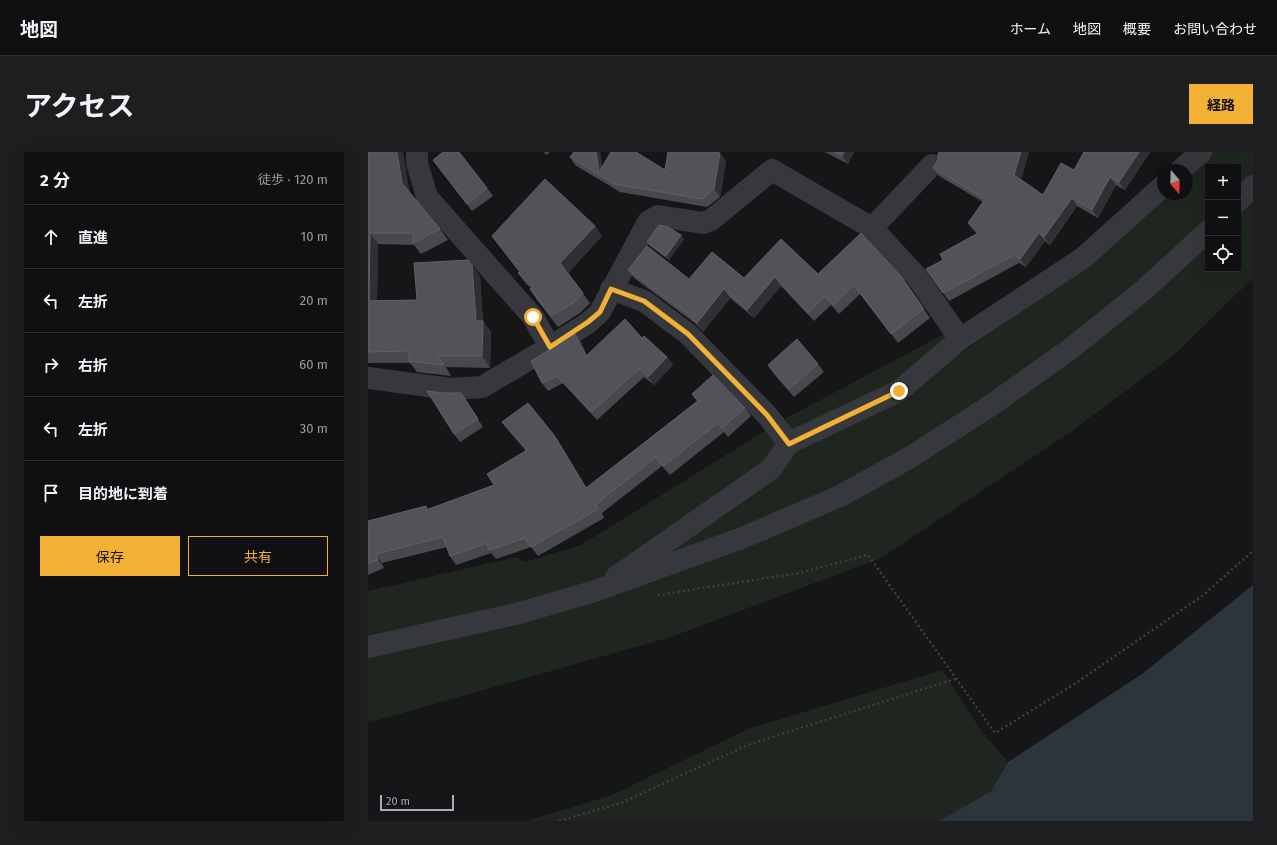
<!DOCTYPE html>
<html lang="ja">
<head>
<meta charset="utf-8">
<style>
	body { margin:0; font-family:"Fira Sans","Noto Sans JP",sans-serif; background:#1e1e20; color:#f1f3f6 }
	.controls { position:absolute; right:12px; top:12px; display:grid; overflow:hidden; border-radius:0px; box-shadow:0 4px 16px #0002 }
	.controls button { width:36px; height:36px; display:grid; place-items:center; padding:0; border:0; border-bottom:1px solid #303032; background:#101012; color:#f1f3f6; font:20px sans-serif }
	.compass { position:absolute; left:789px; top:12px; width:36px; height:36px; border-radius:50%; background:#101012; box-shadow:0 4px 16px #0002; rotate:161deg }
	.scale { position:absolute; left:12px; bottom:10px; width:74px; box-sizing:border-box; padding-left:4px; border:2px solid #a8adb8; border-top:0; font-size:11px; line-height:14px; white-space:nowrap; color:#a8adb8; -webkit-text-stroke:3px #111113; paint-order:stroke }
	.stop { position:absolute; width:12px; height:12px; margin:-9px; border:3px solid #f2b134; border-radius:50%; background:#fff }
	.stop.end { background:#f2b134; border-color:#fff; box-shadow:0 1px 4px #0008 }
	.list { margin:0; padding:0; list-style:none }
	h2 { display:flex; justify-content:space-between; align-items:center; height:52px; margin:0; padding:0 16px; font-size:17px }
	h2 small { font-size:13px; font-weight:400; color:#9c9d9f }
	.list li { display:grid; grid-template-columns:26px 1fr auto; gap:12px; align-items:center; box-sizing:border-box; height:64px; padding:0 16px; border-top:1px solid #303032 }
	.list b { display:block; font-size:15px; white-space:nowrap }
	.list em { font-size:13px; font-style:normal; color:#9c9d9f }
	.actions { display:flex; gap:8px; padding:12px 16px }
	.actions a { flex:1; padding:9px 0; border:1px solid #f2b134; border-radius:0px; text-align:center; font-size:14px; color:#f2b134 }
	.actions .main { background:#f2b134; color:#111 }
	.icon { flex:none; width:22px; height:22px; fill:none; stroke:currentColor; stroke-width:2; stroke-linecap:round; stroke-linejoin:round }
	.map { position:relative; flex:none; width:885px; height:669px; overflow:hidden; border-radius:0px }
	header { display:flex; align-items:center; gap:24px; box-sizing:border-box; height:56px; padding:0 20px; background:#101012; border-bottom:1px solid #303032 }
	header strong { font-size:19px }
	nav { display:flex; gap:22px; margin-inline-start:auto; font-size:14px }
	.intro { display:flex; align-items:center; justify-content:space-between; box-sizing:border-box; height:96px; padding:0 24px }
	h1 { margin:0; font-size:28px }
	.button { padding:10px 18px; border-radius:0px; background:#f2b134; color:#111; font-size:14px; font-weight:700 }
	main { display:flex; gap:24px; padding:0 24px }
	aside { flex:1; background:#101012; border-radius:0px; box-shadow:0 4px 16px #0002 }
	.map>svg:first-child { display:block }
</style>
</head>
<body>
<header>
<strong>地図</strong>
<nav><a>ホーム</a><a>地図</a><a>概要</a><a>お問い合わせ</a></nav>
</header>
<div class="intro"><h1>アクセス</h1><a class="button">経路</a></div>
<main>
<aside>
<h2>2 分<small>徒歩 · 120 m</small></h2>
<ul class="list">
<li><svg class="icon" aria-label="ahead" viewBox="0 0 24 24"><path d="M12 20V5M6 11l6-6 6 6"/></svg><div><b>直進</b></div><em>10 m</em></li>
<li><svg class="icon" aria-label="left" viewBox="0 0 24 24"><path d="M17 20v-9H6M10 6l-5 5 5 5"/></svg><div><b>左折</b></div><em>20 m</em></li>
<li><svg class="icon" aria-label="right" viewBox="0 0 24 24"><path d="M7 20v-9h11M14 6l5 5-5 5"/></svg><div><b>右折</b></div><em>60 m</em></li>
<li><svg class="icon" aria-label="left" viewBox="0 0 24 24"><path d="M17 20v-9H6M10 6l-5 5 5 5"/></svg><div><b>左折</b></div><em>30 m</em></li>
<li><svg class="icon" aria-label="arrive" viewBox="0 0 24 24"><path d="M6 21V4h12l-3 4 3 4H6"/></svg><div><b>目的地に到着</b></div></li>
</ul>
<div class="actions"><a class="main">保存</a><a>共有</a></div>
</aside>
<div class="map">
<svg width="885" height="669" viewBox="0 0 885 669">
	<rect width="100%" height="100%" fill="#161618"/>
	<g fill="#1e261f" fill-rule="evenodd">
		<path d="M 844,0 L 885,0 L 885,126 L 806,203 L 701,281 L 513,406 L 303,485 L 10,568 L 0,569 L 0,439 L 148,405 L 157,410 L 213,393 L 413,269 L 576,182 L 593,201 L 721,112 L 798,42 L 819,42 L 819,22 ZM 840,15 L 870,15 L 870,117 L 840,117 Z"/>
		<path d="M 574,518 L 614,580 L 640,610 L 623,639 L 571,669 L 159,669 L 244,643 L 380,577 Z"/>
	</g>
	<path fill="#2c353c" d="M 885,433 L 885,669 L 571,669 L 623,639 L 640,610 L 774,522 Z"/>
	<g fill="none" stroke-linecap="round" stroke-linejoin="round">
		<g stroke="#3d3f44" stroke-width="2.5" stroke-dasharray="2 3" stroke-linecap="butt">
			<path d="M 290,443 L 431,421 L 500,403 L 627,581 L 708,531 L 834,444 L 885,399"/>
			<path d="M 191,669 L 253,651 L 382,592 L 587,527"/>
		</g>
		<g stroke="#37383d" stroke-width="22">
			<path d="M 49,0 L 49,11 L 59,45 L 165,165 L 182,195"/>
			<path d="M 813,18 L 833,0"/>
			<path d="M 870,49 L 885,34"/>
			<path d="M 504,76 L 549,125 L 592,187"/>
			<path d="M 243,137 L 276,149 L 320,182 L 399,263 L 421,291 L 403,317 L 248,425"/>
			<path d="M 0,226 L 83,237 L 114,235 L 182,195 L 220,171 L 232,160 L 280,70 L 290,64 L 335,71 L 343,68 L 404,18 L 504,76 L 564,13"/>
			<path d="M 421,291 L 531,239 L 592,187 L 715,106 L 795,34"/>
			<path d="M 0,495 L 148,462 L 227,439 L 374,386 L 472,344 L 541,306 L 622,254 L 701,198 L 777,137 L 840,79"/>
		</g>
	</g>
	<g fill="#47494d">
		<path d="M 0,0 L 41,40 L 72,77 L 80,88 L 53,102 L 46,93 L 10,92 L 9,148 L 49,148 L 112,124 L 115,169 L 123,180 L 122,216 L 78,215 L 83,224 L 49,220 L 42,211 L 0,211 Z"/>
		<path d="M 176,0 L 182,0 L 178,3 Z"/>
		<path d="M 206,0 L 232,0 L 234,14 L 297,18 L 358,9 L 352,45 L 339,55 L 252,40 L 207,13 L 202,5 Z"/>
		<path d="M 457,0 L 486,0 L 480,12 Z"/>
		<path d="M 571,0 L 661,0 L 653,27 L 675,43 L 706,18 L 716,0 L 782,0 L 757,38 L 748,33 L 730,66 L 709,54 L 682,93 L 677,89 L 658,115 L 651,111 L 581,149 L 558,117 L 575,108 L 609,82 L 606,79 L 600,71 L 615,50 L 571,24 L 565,16 L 570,8 Z"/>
		<path d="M 65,8 L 119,36 L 125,44 L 104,59 Z"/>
		<path d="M 227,74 L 234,84 L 200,121 L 222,151 L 212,161 L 190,175 L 169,148 L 162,137 L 163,136 L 158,132 L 150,121 L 152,120 L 124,84 Z"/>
		<path d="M 316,87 L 301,108 L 282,94 L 279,90 Z"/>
		<path d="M 260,118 L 321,127 L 376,126 L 450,122 L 533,124 L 562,166 L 530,191 L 492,142 L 471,162 L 463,153 L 446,169 L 413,134 L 386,166 L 362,146 L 335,180 L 328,172 L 266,126 Z"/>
		<path d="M 207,182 L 213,190 L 219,203 L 274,186 L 299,205 L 305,213 L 286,233 L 276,225 L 229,268 L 195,231 L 180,239 L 174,231 Z"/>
		<path d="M 450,212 L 456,220 L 426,245 L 405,221 L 400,213 Z"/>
		<path d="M 76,241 L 93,241 L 115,275 L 92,290 L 86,282 Z"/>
		<path d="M 324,242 L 377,256 L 383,264 L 360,285 L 356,280 L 302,323 L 294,314 L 234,361 L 236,366 L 170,404 L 163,395 L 128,407 L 123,401 L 88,413 L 82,404 L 79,395 L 14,411 L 16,416 L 0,423 L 0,369 L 58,354 L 60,357 L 126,333 L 158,299 L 140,278 L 134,270 L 186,283 L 192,292 L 218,336 L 329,249 Z"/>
	</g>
	<g fill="#2f3033">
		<path d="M 29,0 L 35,0 L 42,42 L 34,31 Z"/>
		<path d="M 228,0 L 232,0 L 236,26 L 231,20 Z"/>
		<path d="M 476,0 L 486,0 L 480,12 L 474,4 Z"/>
		<path d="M 653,0 L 661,0 L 652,31 L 646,23 Z"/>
		<path d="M 771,0 L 782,0 L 757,38 L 751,30 Z"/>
		<path d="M 352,1 L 358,9 L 352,45 L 346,37 Z"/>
		<path d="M 742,25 L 748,33 L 730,66 L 724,58 Z"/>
		<path d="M 704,46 L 709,54 L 682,93 L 676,85 Z"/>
		<path d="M 227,74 L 234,84 L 199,122 L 192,111 Z"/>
		<path d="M 2,81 L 10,92 L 9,160 L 1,149 Z"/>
		<path d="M 671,81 L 677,89 L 658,115 L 652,107 Z"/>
		<path d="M 313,83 L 316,87 L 301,108 L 298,104 Z"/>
		<path d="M 104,113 L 112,124 L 115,174 L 115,169 L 123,180 L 122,216 L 114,204 L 108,169 Z"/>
		<path d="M 407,125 L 413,134 L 386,166 L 379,158 Z"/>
		<path d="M 356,137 L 362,146 L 335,180 L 329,171 Z"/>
		<path d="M 207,182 L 213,190 L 224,212 L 218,204 Z"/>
		<path d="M 70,204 L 78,215 L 83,224 L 76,213 Z"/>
		<path d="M 299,205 L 305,213 L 286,233 L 280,225 Z"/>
		<path d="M 93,241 L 99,249 L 115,275 L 110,267 Z"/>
		<path d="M 186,283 L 192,292 L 224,345 L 218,336 Z"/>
		<path d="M 8,402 L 14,411 L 16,416 L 10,408 Z"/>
	</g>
	<g fill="#525359" stroke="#5f6168">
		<path d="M 0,0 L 29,0 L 34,31 L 72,77 L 45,91 L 45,81 L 2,81 L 1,149 L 49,148 L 46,111 L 100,108 L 104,113 L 108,169 L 115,169 L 114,204 L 70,204 L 76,213 L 41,209 L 41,199 L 0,200 Z"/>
		<path d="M 75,0 L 91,0 L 119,36 L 99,52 L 65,8 Z"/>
		<path d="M 206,0 L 228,0 L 231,20 L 243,0 L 268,0 L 297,18 L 300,0 L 344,0 L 352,1 L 346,37 L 334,47 L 246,32 L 202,5 Z"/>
		<path d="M 467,0 L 476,0 L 474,4 Z"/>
		<path d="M 571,0 L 653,0 L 646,23 L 675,43 L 693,11 L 706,18 L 716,0 L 771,0 L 751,30 L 742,25 L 724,58 L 704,46 L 676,85 L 671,81 L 652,107 L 646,103 L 575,141 L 558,117 L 575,108 L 572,102 L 612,80 L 600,71 L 617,47 L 565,16 L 570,8 L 570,2 Z"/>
		<path d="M 177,27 L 227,74 L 192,111 L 215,141 L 205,151 L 183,164 L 162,137 L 165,135 L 150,121 L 152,120 L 124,84 Z"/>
		<path d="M 291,73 L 300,75 L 313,83 L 298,104 L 279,90 Z"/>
		<path d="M 493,81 L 533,124 L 556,157 L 523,182 L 486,133 L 465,153 L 457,144 L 440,161 L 407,125 L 379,158 L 356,137 L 329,171 L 321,163 L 260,118 L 279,94 L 321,127 L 344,100 L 376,126 L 413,87 L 450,122 Z"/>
		<path d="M 257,167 L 274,186 L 276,184 L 299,205 L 280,225 L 271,217 L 223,260 L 189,224 L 174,231 L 163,209 L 207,182 L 218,204 Z"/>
		<path d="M 429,187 L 450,212 L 421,237 L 400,213 Z"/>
		<path d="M 345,223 L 377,256 L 354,276 L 350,271 L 295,314 L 288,305 L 228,352 L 230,357 L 163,395 L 157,386 L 121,398 L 119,391 L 82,404 L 75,385 L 8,402 L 10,408 L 0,411 L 0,369 L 58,354 L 58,358 L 126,333 L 119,322 L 159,298 L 134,270 L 160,251 L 186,283 L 218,336 L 330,249 L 324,242 Z"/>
		<path d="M 59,239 L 76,241 L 93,241 L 110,267 L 86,282 Z"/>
	</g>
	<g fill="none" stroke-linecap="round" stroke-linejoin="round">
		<path stroke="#f2b134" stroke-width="5" d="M 165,165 L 182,195 L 220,170 L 232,160 L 243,137 L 276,149 L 320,182 L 399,263 L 421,292 L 531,239"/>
	</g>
</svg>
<div class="controls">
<button>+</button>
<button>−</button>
<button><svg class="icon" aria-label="locate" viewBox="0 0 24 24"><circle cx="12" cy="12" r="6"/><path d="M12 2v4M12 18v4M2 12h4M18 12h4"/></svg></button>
</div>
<svg class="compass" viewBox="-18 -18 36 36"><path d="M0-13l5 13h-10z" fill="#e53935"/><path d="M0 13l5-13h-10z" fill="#9c9d9f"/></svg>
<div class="scale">20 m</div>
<div class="stop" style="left:165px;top:165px"></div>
<div class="stop end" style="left:531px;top:239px"></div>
</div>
</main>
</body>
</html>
